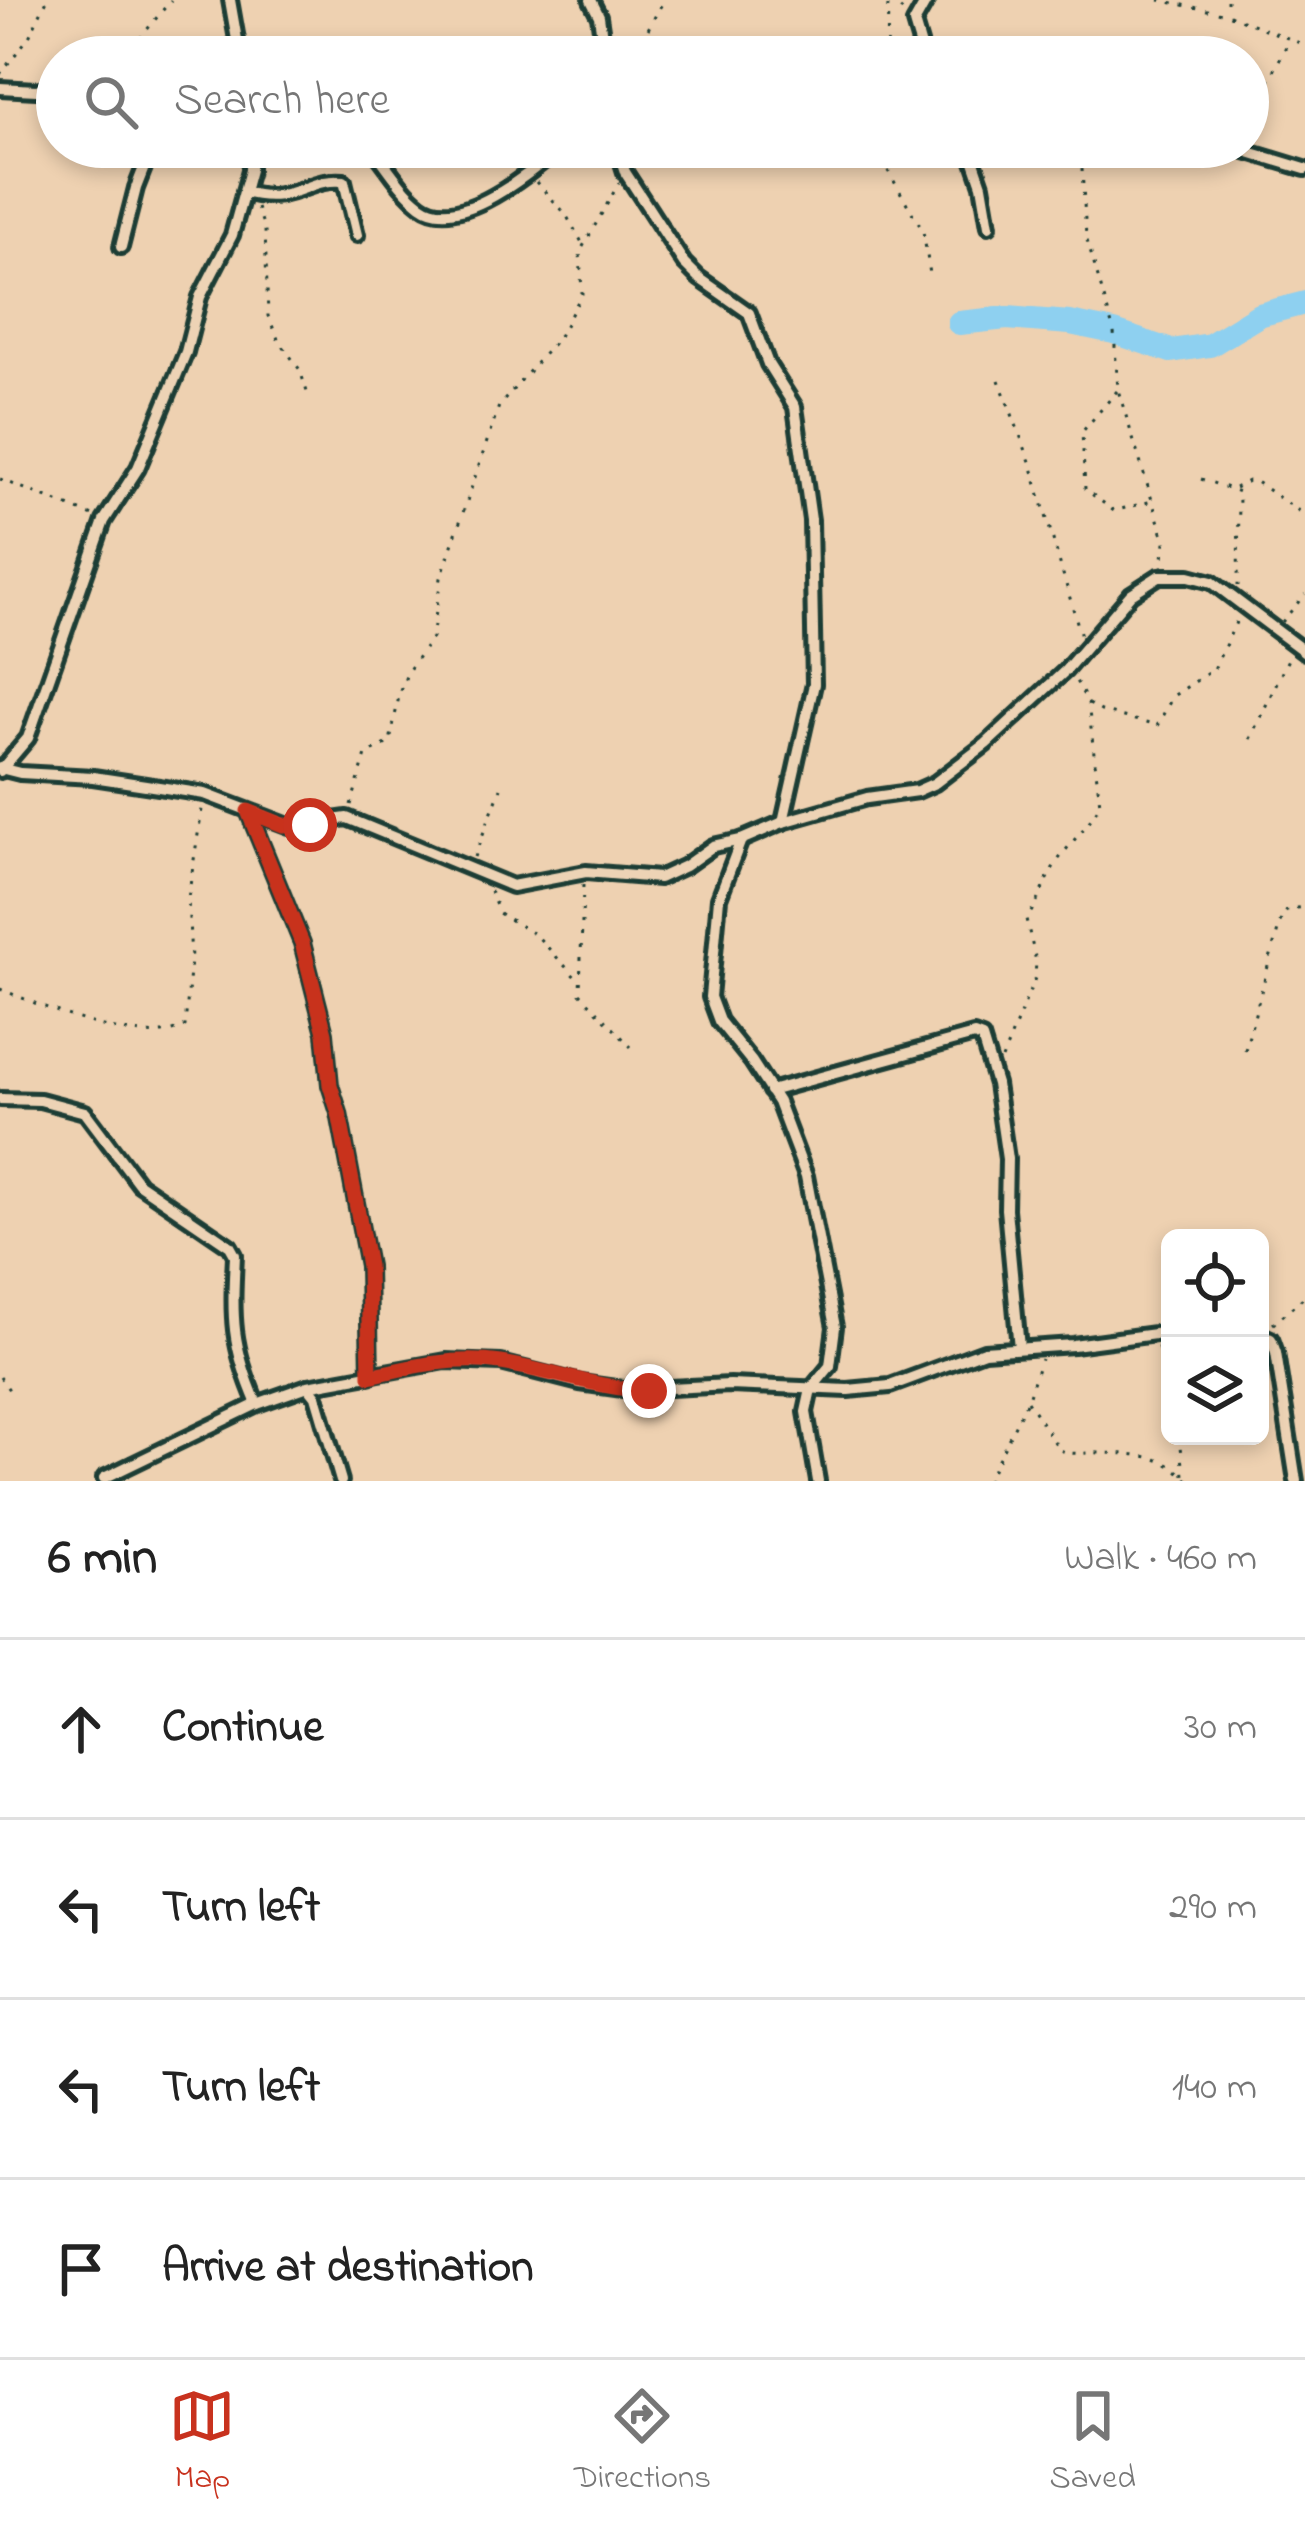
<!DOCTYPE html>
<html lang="en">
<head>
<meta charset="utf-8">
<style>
	body { margin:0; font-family:"Indie Flower",sans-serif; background:#f2f2f2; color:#222 }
	.controls { position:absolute; right:36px; bottom:36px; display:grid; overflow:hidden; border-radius:18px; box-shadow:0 6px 18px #0003 }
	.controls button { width:108px; height:108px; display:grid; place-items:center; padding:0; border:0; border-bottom:3px solid #e0e0e0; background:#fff; color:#222; font:60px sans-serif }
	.stop { position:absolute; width:36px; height:36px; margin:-27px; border:9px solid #c8321e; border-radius:50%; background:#fff }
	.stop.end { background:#c8321e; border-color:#fff; box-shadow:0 3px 12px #0008 }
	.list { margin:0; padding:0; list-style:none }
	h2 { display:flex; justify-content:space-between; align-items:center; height:156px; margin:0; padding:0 48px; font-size:51px }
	h2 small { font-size:39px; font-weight:400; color:#767676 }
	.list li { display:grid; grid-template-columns:78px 1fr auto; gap:36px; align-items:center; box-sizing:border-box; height:180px; padding:0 48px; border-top:3px solid #e0e0e0 }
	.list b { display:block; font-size:45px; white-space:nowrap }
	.list em { font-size:39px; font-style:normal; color:#767676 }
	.icon { flex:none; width:66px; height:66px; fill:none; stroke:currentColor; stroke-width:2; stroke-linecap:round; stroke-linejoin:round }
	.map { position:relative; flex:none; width:1305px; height:1481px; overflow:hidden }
	.search { position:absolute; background:#fff; box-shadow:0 6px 18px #0003; left:36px; right:36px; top:36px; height:132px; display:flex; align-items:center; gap:30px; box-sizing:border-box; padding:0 42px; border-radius:66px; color:#767676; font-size:45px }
	.sheet { height:876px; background:#fff }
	nav { display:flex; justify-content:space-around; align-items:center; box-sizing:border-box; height:168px; border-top:3px solid #e0e0e0; background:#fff; font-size:33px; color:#767676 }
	nav a { display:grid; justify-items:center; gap:6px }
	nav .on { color:#c8321e }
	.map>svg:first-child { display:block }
</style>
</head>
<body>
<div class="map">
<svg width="1305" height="1481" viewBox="0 0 1305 1481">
	<rect width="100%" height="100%" fill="#eed1b1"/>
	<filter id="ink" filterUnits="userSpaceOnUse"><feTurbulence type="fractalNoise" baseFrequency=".00833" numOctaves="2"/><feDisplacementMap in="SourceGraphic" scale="24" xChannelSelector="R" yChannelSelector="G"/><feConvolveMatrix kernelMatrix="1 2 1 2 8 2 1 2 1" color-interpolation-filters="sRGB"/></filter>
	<g filter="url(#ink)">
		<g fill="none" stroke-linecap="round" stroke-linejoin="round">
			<path stroke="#8ed0f0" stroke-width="24" d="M 959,323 L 1007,318 L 1070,323 L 1114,332 L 1171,351 L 1210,345 L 1259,315 L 1305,303"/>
			<g stroke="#1f3d34" stroke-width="20">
				<g id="minor">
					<path d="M 230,0 L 240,57"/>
					<path d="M 591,0 L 599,16 L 605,57"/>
					<path d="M 924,57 L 914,23 L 927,0"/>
					<path d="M 0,88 L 36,90 L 57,84"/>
					<path d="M 372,147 C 387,166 401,190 421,205 C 458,233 532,172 560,147"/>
					<path d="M 617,147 L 625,172 L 684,263 L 699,278 L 749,313 L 768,364 L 795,407 L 811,520 L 814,684 L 783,822"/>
					<path d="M 969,147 L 982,185 L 989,226"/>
					<path d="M 1051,147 L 1081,155 L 1147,147"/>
					<path d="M 1232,147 L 1305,169"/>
					<path d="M 244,192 C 294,206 307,177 344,181 L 357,235"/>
					<path d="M 121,247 L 136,188 L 152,147"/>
					<path d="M 0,768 L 20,773 L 93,777 L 205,794 L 289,826 L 347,818 L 512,886 L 586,872 L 659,878 L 685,866 L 713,846 L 741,840 L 783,822 L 867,798 L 917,791 L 935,783 L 986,744 L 1065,671 L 1131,594 L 1159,576 L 1189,576 L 1212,582 L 1305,652"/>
					<path d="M 0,771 L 28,738 L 104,521 L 138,468 L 186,352 L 200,297 L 232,235 L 250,170 L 250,147"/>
					<path d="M 248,811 L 302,943 L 325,1033 L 330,1085 L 339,1113 L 368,1266 L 370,1376"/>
					<path d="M 741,840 L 719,898 L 710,997 L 719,1021 L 752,1062 L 778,1102 L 806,1176 L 835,1327 L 830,1366 L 811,1389 L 806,1412 L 818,1481"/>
					<path d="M 770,1091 L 974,1035 L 982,1038 L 996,1084 L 1007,1159 L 1006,1209 L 1019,1348"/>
					<path d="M 0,1099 L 40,1100 L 85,1112 L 139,1184 L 230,1246 L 235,1255 C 232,1319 231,1344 257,1404"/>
					<path d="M 1260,1334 L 1271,1339 L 1276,1353 L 1296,1481"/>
					<path d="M 308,1386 L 316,1396 L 341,1481"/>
					<path d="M 104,1478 L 257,1404 L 308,1386 L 446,1361 L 501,1363 L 580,1383 L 630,1390 L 730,1385 L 848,1390 L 890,1386 L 984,1351 L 1073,1345 L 1170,1332"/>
				</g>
			</g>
			<g stroke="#1f3d34" stroke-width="3" stroke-dasharray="3 9" stroke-linecap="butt">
				<path d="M 1159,0 L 1227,14 L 1305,45"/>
				<path d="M 1227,0 L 1227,12"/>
				<path d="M 891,1 L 906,14"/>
				<path d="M 125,57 L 171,0"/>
				<path d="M 626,57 L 642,40 L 664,0"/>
				<path d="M 887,57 L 888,0"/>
				<path d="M 0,74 L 29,37 L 47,0"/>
				<path d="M 1248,125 L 1289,40"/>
				<path d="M 883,147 L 887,169 L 923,231 L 931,280"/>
				<path d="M 1082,169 L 1086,237 L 1114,332 L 1118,390 L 1165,542 L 1162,566"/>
				<path d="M 536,182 L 565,213 L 584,246"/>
				<path d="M 257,208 L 265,230 L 268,316 L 278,339 L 300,370 L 308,395"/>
				<path d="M 999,380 L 1031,464 L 1081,636"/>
				<path d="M 1117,391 L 1082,432 L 1085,489 L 1114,511 L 1152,501"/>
				<path d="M 0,479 L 93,516"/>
				<path d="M 1201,479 L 1239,492 L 1238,586"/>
				<path d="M 1235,488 L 1248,481 L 1256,482 L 1305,515"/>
				<path d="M 1282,622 L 1305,594"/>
				<path d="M 1089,704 L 1101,711 L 1157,726 L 1173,696 L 1214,669 L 1238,618"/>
				<path d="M 1250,739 L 1289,657"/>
				<path d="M 351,805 L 366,755 L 390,742 L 400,691 L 408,671 L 432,638 L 441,578 L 499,406 L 558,338 L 582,294 L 580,252 L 619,183"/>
				<path d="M 474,857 L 501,788"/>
				<path d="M 583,885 L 580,993 L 631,1047"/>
				<path d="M 490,891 L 499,913 L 537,936 L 578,980"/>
				<path d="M 0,989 C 43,1006 142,1051 185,1026 L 191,960 L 188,898 L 202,809"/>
				<path d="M 1245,1050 L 1281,919 L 1288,909 L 1305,907"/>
				<path d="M 1002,1059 L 1035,978 L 1036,961 L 1026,919 C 1039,903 1042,886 1053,868 C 1067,845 1088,828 1100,804 L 1088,703 L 1076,681"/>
				<path d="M 1273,1324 L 1305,1296"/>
				<path d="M 1158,1347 L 1170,1396"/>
				<path d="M 0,1377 L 12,1394"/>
				<path d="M 1027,1401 L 1060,1450 C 1074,1456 1085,1452 1099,1453 C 1134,1454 1163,1453 1189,1481"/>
				<path d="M 1180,1436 L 1184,1475"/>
				<path d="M 987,1481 L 1027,1401 L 1041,1359"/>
			</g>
			<use href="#minor" stroke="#edd3b5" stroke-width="10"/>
		</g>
	</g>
	<g fill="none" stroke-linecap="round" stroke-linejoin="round" filter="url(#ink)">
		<path stroke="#c8321e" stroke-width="15" d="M 310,825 L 283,825 L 248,811 L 302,943 L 325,1033 L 330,1085 L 339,1113 L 368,1266 L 370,1376 C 413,1366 456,1356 501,1363 C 551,1371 598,1388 649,1391"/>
	</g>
</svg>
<div class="controls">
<button><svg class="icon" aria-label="locate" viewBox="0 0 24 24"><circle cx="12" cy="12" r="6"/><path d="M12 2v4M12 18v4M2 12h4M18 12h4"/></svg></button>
<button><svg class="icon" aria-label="layers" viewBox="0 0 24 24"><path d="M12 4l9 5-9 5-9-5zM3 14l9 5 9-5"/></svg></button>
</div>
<div class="stop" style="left:310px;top:825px"></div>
<div class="stop end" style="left:649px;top:1391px"></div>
<div class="search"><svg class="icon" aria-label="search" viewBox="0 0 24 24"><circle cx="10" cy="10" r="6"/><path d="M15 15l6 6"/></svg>Search here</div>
</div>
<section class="sheet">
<h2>6 min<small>Walk · 460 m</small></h2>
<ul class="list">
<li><svg class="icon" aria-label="ahead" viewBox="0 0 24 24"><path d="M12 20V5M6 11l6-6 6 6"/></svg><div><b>Continue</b></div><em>30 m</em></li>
<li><svg class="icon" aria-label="left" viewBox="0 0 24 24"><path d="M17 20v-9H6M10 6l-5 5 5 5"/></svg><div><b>Turn left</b></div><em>290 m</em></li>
<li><svg class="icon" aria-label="left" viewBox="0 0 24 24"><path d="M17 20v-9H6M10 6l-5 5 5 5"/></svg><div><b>Turn left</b></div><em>140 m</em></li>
<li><svg class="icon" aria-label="arrive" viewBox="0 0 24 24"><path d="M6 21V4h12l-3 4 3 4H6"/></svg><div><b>Arrive at destination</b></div></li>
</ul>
</section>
<nav>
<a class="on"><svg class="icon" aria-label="map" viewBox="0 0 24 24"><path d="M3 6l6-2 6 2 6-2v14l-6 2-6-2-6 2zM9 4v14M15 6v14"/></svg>Map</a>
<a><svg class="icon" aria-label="directions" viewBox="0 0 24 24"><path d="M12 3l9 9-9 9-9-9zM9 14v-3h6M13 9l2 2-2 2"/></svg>Directions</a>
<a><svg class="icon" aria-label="saved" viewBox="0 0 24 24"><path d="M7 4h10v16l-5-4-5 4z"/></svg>Saved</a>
</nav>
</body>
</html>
